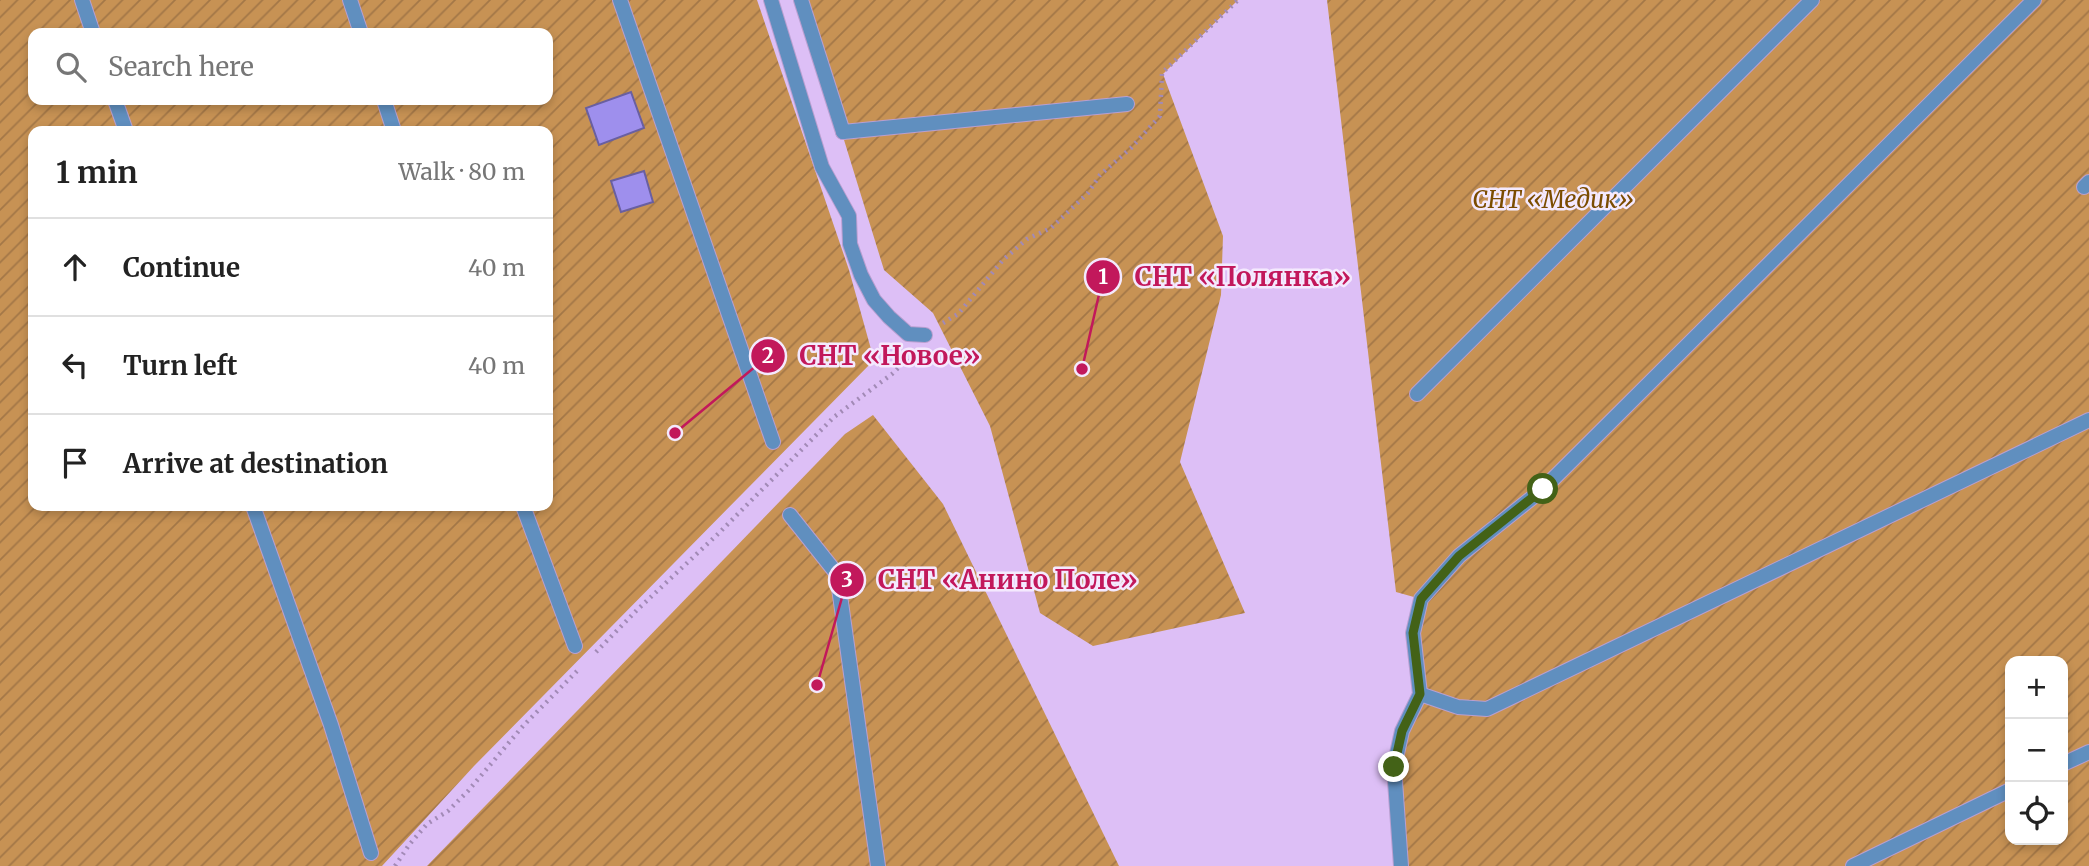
<!DOCTYPE html>
<html lang="en">
<head>
<meta charset="utf-8">
<style>
	body { margin:0; font-family:Merriweather,serif; background:#f6f6f6; color:#222 }
	.controls { position:absolute; right:21px; bottom:21px; display:grid; overflow:hidden; border-radius:14px; box-shadow:0 4px 10px #0003 }
	.controls button { width:63px; height:63px; display:grid; place-items:center; padding:0; border:0; border-bottom:2px solid #e0e0e0; background:#fff; color:#222; font:35px sans-serif }
	.stop { position:absolute; width:21px; height:21px; margin:-16px; border:5px solid #436217; border-radius:50%; background:#fff }
	.stop.end { background:#436217; border-color:#fff; box-shadow:0 2px 7px #0008 }
	.list { margin:0; padding:0; list-style:none }
	h2 { display:flex; justify-content:space-between; align-items:center; height:91px; margin:0; padding:0 28px; font-size:30px }
	h2 small { font-size:23px; font-weight:400; color:#767676 }
	.list li { display:grid; grid-template-columns:46px 1fr auto; gap:21px; align-items:center; box-sizing:border-box; height:98px; padding:0 28px; border-top:2px solid #e0e0e0 }
	.list b { display:block; font-size:26px; white-space:nowrap }
	.list em { font-size:23px; font-style:normal; color:#767676 }
	.icon { flex:none; width:38px; height:38px; fill:none; stroke:currentColor; stroke-width:2; stroke-linecap:round; stroke-linejoin:round }
	.map { position:relative; flex:none; width:2089px; height:866px; overflow:hidden }
	.search { position:absolute; background:#fff; box-shadow:0 4px 10px #0003; left:28px; top:28px; width:525px; height:77px; display:flex; align-items:center; gap:18px; box-sizing:border-box; padding:0 24px; border-radius:14px; color:#767676; font-size:26px }
	.panel { position:absolute; background:#fff; box-shadow:0 4px 10px #0003; left:28px; top:126px; width:525px; height:385px; border-radius:14px }
	.map>svg:first-child { display:block }
</style>
</head>
<body>
<div class="map">
<svg width="2089" height="866" viewBox="0 0 2089 866">
	<defs>
		<pattern id="garden-furrows" width="10" height="10" patternUnits="userSpaceOnUse" patternTransform="scale(1.75)"><rect width="10" height="10" fill="#c79254"/><path d="M-1 1l2-2M0 10L10 0M9 11l2-2" fill="none" stroke="#a37747"/></pattern>
	</defs>
	<rect width="100%" height="100%" fill="#ddbff6"/>
	<g fill="url(#garden-furrows)" fill-rule="evenodd">
		<path d="M 0,0 L 757,0 L 849,270 L 874,360 L 474,766 L 382,866 L 0,866 ZM 33,33 L 548,33 L 548,100 L 33,100 ZM 33,131 L 548,131 L 548,506 L 33,506 Z"/>
		<path d="M 801,0 L 1238,0 L 1163,74 L 1223,236 L 1221,295 L 1180,462 L 1245,613 L 1093,646 L 1040,613 L 990,426 L 933,313 L 884,270 Z"/>
		<path d="M 1327,0 L 2089,0 L 2089,866 L 1401,866 L 1394,767 L 1420,694 L 1413,633 L 1421,599 L 1396,592 ZM 2010,661 L 2063,661 L 2063,840 L 2010,840 Z"/>
		<path d="M 873,415 L 943,504 L 1119,866 L 427,866 L 845,434 Z"/>
	</g>
	<g fill="#9e8fed" stroke="#695fa0" stroke-width="2">
		<path d="M 631,92 L 644,128 L 599,145 L 586,108 Z"/>
		<path d="M 644,171 L 653,202 L 621,212 L 611,181 Z"/>
	</g>
	<g fill="none" stroke-linecap="round" stroke-linejoin="round">
		<g stroke="#b99fd0" stroke-width="16">
			<g id="service">
				<path d="M 82,0 L 93,33"/>
				<path d="M 350,0 L 361,33"/>
				<path d="M 620,0 L 773,442"/>
				<path d="M 771,0 L 822,167 L 849,216 L 850,244 L 861,275 L 874,300 L 889,317 L 908,334 L 925,335"/>
				<path d="M 115,100 L 126,131"/>
				<path d="M 384,100 L 394,131"/>
				<path d="M 843,132 L 1127,104"/>
				<path d="M 2084,187 L 2089,182"/>
				<path d="M 1417,394 L 1812,0"/>
				<path d="M 253,506 L 331,725 L 371,853"/>
				<path d="M 523,506 L 575,646"/>
				<path d="M 790,515 L 837,574 L 878,866"/>
				<path d="M 1420,694 L 1458,707 L 1487,709 L 2089,420"/>
				<path d="M 2063,764 L 2089,752"/>
				<path d="M 1401,866 L 1394,767 L 1402,731 L 1420,694 L 1413,633 L 1421,599 L 1459,556 L 1543,489 L 2034,0"/>
				<path d="M 1853,866 L 2010,790"/>
			</g>
		</g>
		<g stroke="#b99fd0" stroke-width="16">
			<path id="minor" d="M 801,0 L 843,132"/>
		</g>
		<g stroke="#a28ab6" stroke-width="4.5" stroke-dasharray="2 5" stroke-linecap="butt">
			<path d="M 943,323 L 958,314 L 1003,260 L 1027,239 L 1051,228 L 1088,193 L 1100,175 L 1131,148 L 1160,116 L 1162,73 L 1238,0"/>
			<path d="M 596,652 L 637,610 L 719,533 L 834,417 L 892,374 L 910,356"/>
			<path d="M 395,866 L 409,845 L 427,824 L 448,811 L 468,791 L 523,726 L 580,668"/>
		</g>
		<use href="#service" stroke="#608fbf" stroke-width="14"/>
		<use href="#minor" stroke="#608fbf" stroke-width="14"/>
	</g>
	<g fill="none" stroke-linecap="round" stroke-linejoin="round">
		<path stroke="#436217" stroke-width="9" d="M 1394,767 L 1402,731 L 1420,694 L 1413,633 L 1421,599 L 1459,556 L 1543,489"/>
	</g>
	<g text-anchor="middle" dominant-baseline="central" stroke-width="5" stroke-linejoin="round" paint-order="stroke">
		<g font-size="24" font-style="italic" fill="#7b4c01" stroke="#f4e9fe">
			<text x="1553" y="199">СНТ «Медик»</text>
		</g>
	</g>
	<path fill="none" stroke="#c2185b" stroke-width="2.5" d="M1082 369L1103 277M675 433L768 356M817 685L847 580"/>
	<g fill="#c2185b" stroke="#f4e9fe" stroke-width="2.5">
		<circle cx="1082" cy="369" r="7"/>
		<circle cx="675" cy="433" r="7"/>
		<circle cx="817" cy="685" r="7"/>
		<circle cx="1103" cy="277" r="18"/>
		<circle cx="768" cy="356" r="18"/>
		<circle cx="847" cy="580" r="18"/>
	</g>
	<g font-size="21" text-anchor="middle" font-weight="bold" fill="#fff">
		<text x="1103" y="284">1</text>
		<text x="768" y="363">2</text>
		<text x="847" y="587">3</text>
	</g>
	<g font-size="26" text-anchor="middle" font-weight="bold" fill="#c2185b" stroke="#f4e9fe" stroke-width="5" stroke-linejoin="round" paint-order="stroke">
		<text x="1243" y="286">СНТ «Полянка»</text>
		<text x="890" y="365">СНТ «Новое»</text>
		<text x="1008" y="589">СНТ «Анино Поле»</text>
	</g>
</svg>
<div class="controls">
<button>+</button>
<button>−</button>
<button><svg class="icon" aria-label="locate" viewBox="0 0 24 24"><circle cx="12" cy="12" r="6"/><path d="M12 2v4M12 18v4M2 12h4M18 12h4"/></svg></button>
</div>
<div class="stop" style="left:1543px;top:489px"></div>
<div class="stop end" style="left:1394px;top:767px"></div>
<div class="search"><svg class="icon" aria-label="search" viewBox="0 0 24 24"><circle cx="10" cy="10" r="6"/><path d="M15 15l6 6"/></svg>Search here</div>
<section class="panel">
<h2>1 min<small>Walk · 80 m</small></h2>
<ul class="list">
<li><svg class="icon" aria-label="ahead" viewBox="0 0 24 24"><path d="M12 20V5M6 11l6-6 6 6"/></svg><div><b>Continue</b></div><em>40 m</em></li>
<li><svg class="icon" aria-label="left" viewBox="0 0 24 24"><path d="M17 20v-9H6M10 6l-5 5 5 5"/></svg><div><b>Turn left</b></div><em>40 m</em></li>
<li><svg class="icon" aria-label="arrive" viewBox="0 0 24 24"><path d="M6 21V4h12l-3 4 3 4H6"/></svg><div><b>Arrive at destination</b></div></li>
</ul>
</section>
</div>
</body>
</html>
